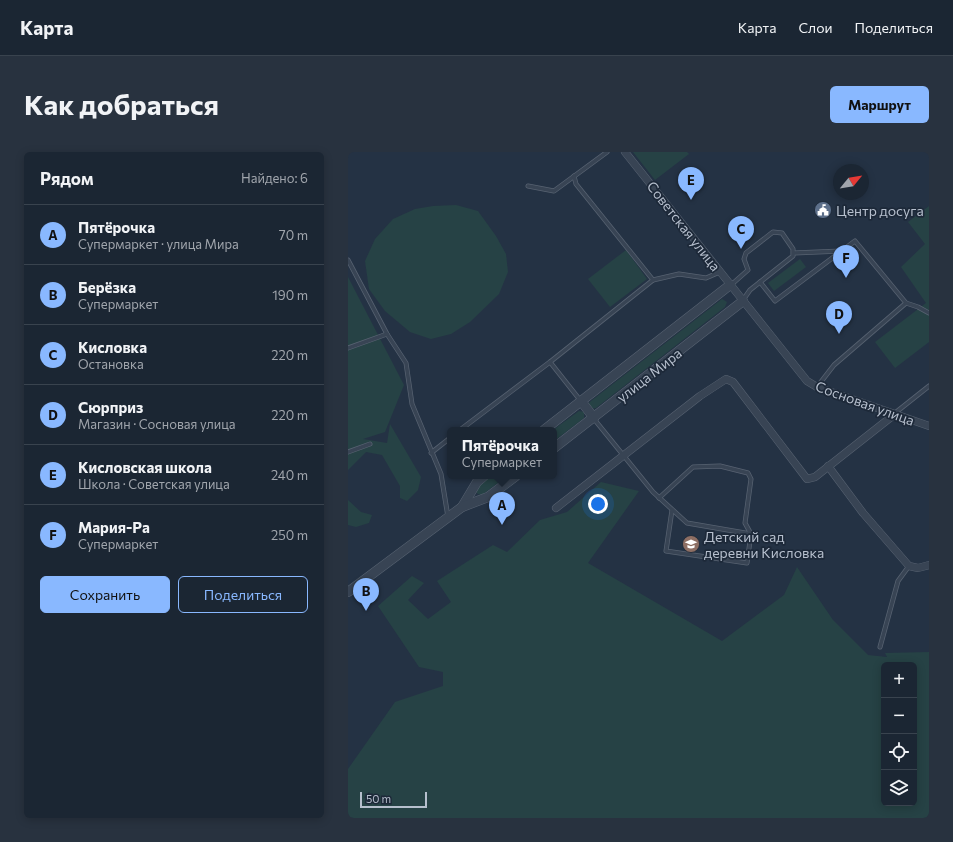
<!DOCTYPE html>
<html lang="ru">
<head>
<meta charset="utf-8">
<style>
	body { margin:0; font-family:Commissioner,sans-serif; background:#28323f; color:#f1f3f6 }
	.controls { position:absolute; right:12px; bottom:12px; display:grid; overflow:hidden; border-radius:6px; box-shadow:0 2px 10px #0003 }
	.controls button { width:36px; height:36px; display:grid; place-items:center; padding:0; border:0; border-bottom:1px solid #39434e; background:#1b2633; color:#f1f3f6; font:20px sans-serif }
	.compass { position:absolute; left:485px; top:12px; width:36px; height:36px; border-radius:50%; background:#1b2633; box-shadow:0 2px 10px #0003; rotate:60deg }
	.scale { position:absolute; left:12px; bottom:10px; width:67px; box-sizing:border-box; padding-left:4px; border:2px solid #b6bfcd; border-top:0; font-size:11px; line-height:14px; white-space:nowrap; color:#b6bfcd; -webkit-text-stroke:3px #1d2939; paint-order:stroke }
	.you { position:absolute; left:250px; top:352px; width:14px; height:14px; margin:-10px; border:3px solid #fff; border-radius:50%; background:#1a73e8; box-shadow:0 0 0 6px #1a73e833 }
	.badge { display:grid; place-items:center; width:26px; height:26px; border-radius:50%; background:#89b8ff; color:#111; font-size:13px; font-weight:700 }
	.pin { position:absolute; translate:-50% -33px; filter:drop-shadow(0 1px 2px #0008) }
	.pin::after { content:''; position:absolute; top:21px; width:14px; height:12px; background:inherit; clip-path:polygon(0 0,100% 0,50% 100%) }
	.popup { position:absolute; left:99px; top:275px; width:110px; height:52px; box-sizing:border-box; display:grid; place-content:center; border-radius:6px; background:#1b2633; filter:drop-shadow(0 1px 3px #0005); font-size:13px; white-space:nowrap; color:#a0a5ac }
	.popup b { font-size:15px; color:#f1f3f6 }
	.popup::after { content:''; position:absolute; left:50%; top:100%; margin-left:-8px; border:8px solid transparent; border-top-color:#1b2633 }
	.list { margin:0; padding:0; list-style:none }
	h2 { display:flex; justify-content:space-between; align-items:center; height:52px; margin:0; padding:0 16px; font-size:17px }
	h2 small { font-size:13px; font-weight:400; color:#a0a5ac }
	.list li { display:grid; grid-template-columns:26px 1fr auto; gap:12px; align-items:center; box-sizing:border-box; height:60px; padding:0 16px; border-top:1px solid #39434e }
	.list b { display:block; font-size:15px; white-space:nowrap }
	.list p { margin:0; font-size:13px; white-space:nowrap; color:#a0a5ac }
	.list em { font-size:13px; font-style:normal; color:#a0a5ac }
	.actions { display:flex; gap:8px; padding:12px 16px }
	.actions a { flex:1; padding:9px 0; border:1px solid #89b8ff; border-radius:6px; text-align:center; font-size:14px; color:#89b8ff }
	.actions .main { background:#89b8ff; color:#111 }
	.icon { flex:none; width:22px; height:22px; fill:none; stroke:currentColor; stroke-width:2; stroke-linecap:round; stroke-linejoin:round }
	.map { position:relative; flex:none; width:581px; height:666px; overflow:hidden; border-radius:6px }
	header { display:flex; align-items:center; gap:24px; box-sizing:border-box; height:56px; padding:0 20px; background:#1b2633; border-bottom:1px solid #39434e }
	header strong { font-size:19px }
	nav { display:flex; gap:22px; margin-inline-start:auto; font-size:14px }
	.intro { display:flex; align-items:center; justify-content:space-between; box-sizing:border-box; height:96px; padding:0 24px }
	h1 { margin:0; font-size:28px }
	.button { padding:10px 18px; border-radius:6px; background:#89b8ff; color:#111; font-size:14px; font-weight:700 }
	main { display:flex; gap:24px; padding:0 24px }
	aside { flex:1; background:#1b2633; border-radius:6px; box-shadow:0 2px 10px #0003 }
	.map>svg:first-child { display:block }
</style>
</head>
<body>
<header>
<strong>Карта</strong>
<nav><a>Карта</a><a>Слои</a><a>Поделиться</a></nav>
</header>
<div class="intro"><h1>Как добраться</h1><a class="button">Маршрут</a></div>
<main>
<aside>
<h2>Рядом<small>Найдено: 6</small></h2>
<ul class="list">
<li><span class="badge">A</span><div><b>Пятёрочка</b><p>Супермаркет · улица Мира</p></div><em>70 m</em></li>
<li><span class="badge">B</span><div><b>Берёзка</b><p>Супермаркет</p></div><em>190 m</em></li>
<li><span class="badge">C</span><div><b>Кисловка</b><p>Остановка</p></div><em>220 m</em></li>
<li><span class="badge">D</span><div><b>Сюрприз</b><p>Магазин · Сосновая улица</p></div><em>220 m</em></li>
<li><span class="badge">E</span><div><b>Кисловская школа</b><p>Школа · Советская улица</p></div><em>240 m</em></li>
<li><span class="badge">F</span><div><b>Мария-Ра</b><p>Супермаркет</p></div><em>250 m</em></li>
</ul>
<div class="actions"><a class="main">Сохранить</a><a>Поделиться</a></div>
</aside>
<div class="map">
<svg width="581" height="666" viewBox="0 0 581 666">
	<rect width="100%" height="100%" fill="#243244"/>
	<g fill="#264245" fill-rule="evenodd">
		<path d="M 285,0 L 339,0 L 341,2 L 307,28 Z"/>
		<path d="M 108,53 L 130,59 L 148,84 L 158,102 L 160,120 L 151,142 L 122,170 L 103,182 L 83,187 L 62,180 L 37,159 L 21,137 L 17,109 L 27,87 L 45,67 L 67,57 L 85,54 Z"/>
		<path d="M 581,54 L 581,190 L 547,216 L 527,190 L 578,151 L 553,115 L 577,92 L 560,70 Z"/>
		<path d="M 278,98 L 299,127 L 262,155 L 240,127 Z"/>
		<path d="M 452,107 L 458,115 L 426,139 L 420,131 Z"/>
		<path d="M 0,125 L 56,233 L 37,280 L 15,287 L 39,291 L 42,272 L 73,325 L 70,338 L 59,349 L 52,346 L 52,334 L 34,303 L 18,300 L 0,318 Z"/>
		<path d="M 374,147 L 379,150 L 377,155 L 248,256 L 243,257 L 241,251 L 243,249 Z"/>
		<path d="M 231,259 L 236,260 L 236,266 L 206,289 L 205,278 Z"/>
		<path d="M 143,324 L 159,324 L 134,343 L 130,342 L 128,340 L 130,334 Z"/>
		<path d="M 253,330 L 291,339 L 240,411 L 374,489 L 436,443 L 449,415 L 485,468 L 520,503 L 539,505 L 537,501 L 581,500 L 581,666 L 0,666 L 0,617 L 47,550 L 95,534 L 95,520 L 71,515 L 30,454 L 64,424 L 76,431 L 60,448 L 80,467 L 103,450 L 89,429 L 145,393 L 159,400 L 192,368 L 219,360 ZM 536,513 L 566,513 L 566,651 L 536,651 Z"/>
		<path d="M 0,348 L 13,360 L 24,363 L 21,371 L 8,375 L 0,373 Z"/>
	</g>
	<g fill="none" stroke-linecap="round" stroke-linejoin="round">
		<g stroke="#576271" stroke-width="5">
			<g id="service">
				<path d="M 180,34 L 206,39 L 259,0"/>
				<path d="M 446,101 L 493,99"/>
				<path d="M 0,108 L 39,182 L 58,211 L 64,252 L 93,322 L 100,365"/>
				<path d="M 305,128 L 331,122 L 358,126 L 372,120"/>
				<path d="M 412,130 L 427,149 L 507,89 L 558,151 L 486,213 L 469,235"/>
				<path d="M 383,133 L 400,118 L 396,107 L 398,101 L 425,80 L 434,81 L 445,97 L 445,104 L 402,138 L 395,148"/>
				<path d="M 558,151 L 570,155 L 581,161"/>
				<path d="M 0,196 L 39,182"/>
				<path d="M 202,210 L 232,248"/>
				<path d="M 547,261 L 581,234"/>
				<path d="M 246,267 L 305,340 L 339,371 L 403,382"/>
				<path d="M 112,278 L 202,210 L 305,128 L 228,32 L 226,24"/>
				<path d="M 0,300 L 22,292"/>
				<path d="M 83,301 L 102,286"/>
				<path d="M 311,346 L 345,315 L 372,314 L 400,321 L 403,327 L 397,371 L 403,382 L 399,411 L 318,399 L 324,358"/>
				<path d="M 532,495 L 550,429 L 561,414"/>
			</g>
		</g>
		<g stroke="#576271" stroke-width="8">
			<g id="minor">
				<path d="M 277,0 L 459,229 L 469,235 L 581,274"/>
				<path d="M 480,314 L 515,361 L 561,414 L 570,416 L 581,413"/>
				<path d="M 208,356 L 352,244 L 378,227 L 385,230 L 459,327 L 467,325 L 547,262"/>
			</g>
		</g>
		<g stroke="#576271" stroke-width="10">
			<g id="tertiary">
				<path d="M 233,249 L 246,266"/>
				<path d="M 196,278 L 382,133"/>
				<path d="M 206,296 L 395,149"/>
				<path d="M 114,355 L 129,330 L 136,324"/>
				<path d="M 0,440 L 114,355 L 140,345 L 168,324"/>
			</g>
		</g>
		<use href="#service" stroke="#384454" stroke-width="3.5"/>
		<use href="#minor" stroke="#384454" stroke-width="7"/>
		<use href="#tertiary" stroke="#384454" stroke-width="9"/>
	</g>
	<defs>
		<g id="civic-disc" transform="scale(0.9)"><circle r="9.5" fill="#5c6f8a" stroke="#1d2939"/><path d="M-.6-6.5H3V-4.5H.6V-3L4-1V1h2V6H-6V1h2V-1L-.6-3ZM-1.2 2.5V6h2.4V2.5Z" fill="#fff"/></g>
		<g id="school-disc" transform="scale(0.9)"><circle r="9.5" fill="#8d6e63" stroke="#1d2939"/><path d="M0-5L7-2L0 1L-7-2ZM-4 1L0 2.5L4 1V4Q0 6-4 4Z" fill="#fff"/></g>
	</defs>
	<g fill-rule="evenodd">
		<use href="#civic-disc" x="475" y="58"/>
		<use href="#school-disc" x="343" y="392"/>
	</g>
	<g text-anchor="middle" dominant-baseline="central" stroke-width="3.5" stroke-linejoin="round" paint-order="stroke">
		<g font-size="14" fill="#b6bfcd" stroke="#1d2939" text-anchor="start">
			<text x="488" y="58">Центр досуга</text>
			<text x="356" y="384">Детский сад<tspan x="356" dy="16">деревни Кисловка</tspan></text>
		</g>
		<g font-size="14" fill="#b6bfcd" stroke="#1d2939">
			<text transform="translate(336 74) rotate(52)">Советская улица</text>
			<text transform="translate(301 223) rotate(-38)">улица Мира</text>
			<text transform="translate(517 251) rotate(20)">Сосновая улица</text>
		</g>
	</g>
</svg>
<div class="controls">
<button>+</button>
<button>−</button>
<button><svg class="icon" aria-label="locate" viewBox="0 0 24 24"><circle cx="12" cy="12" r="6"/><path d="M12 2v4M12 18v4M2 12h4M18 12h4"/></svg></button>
<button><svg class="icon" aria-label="layers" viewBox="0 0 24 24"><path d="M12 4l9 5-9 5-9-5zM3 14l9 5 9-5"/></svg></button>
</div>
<svg class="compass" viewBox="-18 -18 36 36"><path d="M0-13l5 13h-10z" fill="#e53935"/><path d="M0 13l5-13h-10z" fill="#a0a5ac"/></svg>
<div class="scale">50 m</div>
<div class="you"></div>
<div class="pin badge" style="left:154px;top:373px">A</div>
<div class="popup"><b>Пятёрочка</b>Супермаркет</div>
<div class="pin badge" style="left:18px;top:459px">B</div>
<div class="pin badge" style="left:393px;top:97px">C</div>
<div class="pin badge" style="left:491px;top:182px">D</div>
<div class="pin badge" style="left:343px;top:48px">E</div>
<div class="pin badge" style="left:498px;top:126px">F</div>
</div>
</main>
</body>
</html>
